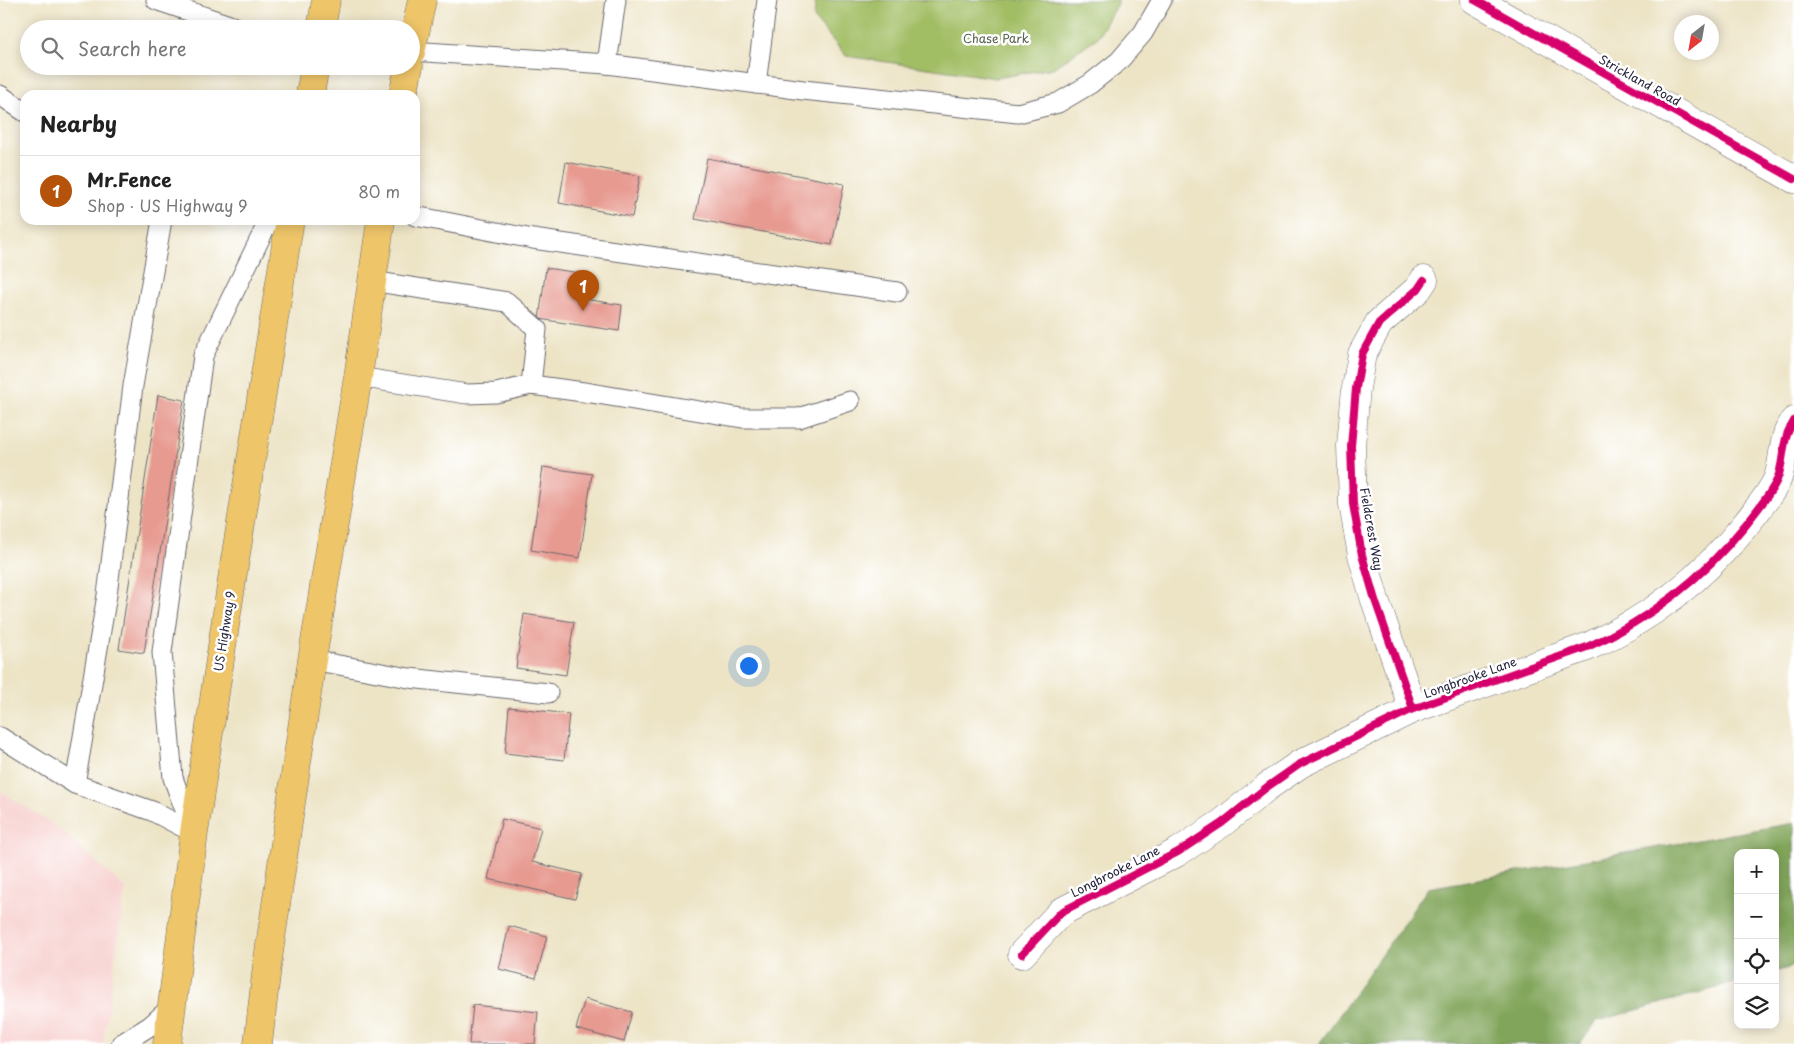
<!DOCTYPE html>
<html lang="en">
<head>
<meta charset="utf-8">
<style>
	body { margin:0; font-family:"Playpen Sans",sans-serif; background:#f6f6f6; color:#222 }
	.controls { position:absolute; right:15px; bottom:15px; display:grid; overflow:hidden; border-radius:10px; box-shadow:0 2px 12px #0003 }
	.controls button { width:45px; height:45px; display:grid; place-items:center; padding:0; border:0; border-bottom:1px solid #e0e0e0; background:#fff; color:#222; font:25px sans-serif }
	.compass { position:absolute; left:1674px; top:15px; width:45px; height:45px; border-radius:50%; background:#fff; box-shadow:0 2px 12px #0003; rotate:211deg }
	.you { position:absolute; left:748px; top:665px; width:18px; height:18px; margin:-12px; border:4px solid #fff; border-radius:50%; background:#1a73e8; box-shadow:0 0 0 8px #1a73e833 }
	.badge { display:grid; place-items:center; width:32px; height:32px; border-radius:50%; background:#b45309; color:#fff; font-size:16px; font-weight:700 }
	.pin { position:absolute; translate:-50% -41px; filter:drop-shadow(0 1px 2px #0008) }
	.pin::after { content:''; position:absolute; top:26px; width:18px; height:15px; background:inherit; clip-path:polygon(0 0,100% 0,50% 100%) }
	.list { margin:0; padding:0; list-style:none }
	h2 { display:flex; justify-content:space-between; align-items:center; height:65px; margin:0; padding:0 20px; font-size:21px }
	h2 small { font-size:16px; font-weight:400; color:#767676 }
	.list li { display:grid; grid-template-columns:32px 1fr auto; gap:15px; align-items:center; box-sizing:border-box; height:70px; padding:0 20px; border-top:1px solid #e0e0e0 }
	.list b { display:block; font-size:19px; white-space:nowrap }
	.list p { margin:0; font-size:16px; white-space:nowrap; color:#767676 }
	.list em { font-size:16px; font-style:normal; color:#767676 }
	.icon { flex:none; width:28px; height:28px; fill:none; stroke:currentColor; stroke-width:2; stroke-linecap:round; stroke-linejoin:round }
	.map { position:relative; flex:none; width:1794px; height:1044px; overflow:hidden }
	.search { position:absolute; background:#fff; box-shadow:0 2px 12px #0003; left:20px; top:20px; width:400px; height:55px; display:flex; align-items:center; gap:12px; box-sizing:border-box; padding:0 18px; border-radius:28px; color:#767676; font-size:19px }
	.panel { position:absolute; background:#fff; box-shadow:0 2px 12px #0003; left:20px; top:90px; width:400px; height:135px; border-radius:15px }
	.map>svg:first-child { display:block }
</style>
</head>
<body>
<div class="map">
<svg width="1794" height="1044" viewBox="0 0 1794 1044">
	<rect width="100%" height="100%" fill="#fff"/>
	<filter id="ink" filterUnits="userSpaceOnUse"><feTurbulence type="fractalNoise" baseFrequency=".02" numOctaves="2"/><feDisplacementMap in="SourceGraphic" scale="10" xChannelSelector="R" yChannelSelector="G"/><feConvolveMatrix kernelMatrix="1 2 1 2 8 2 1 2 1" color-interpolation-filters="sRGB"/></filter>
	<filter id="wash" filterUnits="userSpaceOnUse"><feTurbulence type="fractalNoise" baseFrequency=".0096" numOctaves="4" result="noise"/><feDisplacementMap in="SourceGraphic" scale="20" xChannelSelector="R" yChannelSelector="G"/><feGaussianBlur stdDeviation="1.12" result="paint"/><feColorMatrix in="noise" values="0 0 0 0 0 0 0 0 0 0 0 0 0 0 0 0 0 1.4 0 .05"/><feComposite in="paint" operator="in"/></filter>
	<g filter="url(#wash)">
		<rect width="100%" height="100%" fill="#ede4c6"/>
		<path fill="#f7d0cf" d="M 0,791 L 57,827 L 125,888 L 103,1044 L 0,1044 Z"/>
		<path fill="#a2be65" stroke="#627050" d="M 816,0 L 1119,0 L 1098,37 L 1053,68 L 996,78 L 846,56 L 814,18 Z"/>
		<path fill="#81a55a" stroke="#52644a" d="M 1794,823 L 1794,966 L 1775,972 L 1775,853 L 1738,853 L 1738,982 L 1597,1021 L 1580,1044 L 1319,1044 L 1428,888 Z"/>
		<g id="blocks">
			<g fill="#e79a90">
				<path d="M 707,158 L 844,184 L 832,245 L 695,219 Z"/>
				<path d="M 566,162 L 640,176 L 632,217 L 559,203 Z"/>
				<path d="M 546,268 L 587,274 L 584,299 L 622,305 L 619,331 L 539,319 Z"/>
				<path d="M 158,395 L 184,400 L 144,653 L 119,649 Z"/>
				<path d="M 543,467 L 592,474 L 580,558 L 531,550 Z"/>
				<path d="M 524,614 L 574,622 L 566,675 L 516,668 Z"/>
				<path d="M 509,707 L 569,714 L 564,760 L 505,753 Z"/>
				<path d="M 502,819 L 541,828 L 532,862 L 582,874 L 575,899 L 488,879 Z"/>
				<path d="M 509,926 L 547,936 L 536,978 L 499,969 Z"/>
				<path d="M 585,999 L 632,1012 L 624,1042 L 576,1029 Z"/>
				<path d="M 473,1005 L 538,1012 L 535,1044 L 469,1044 Z"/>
			</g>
		</g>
	</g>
	<g filter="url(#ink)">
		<use href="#blocks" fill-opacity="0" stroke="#69666c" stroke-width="1"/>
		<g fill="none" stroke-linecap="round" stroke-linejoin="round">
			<g stroke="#69666c" stroke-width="21">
				<g id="service">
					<path d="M 156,0 L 241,29"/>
					<path d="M 411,51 L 607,64 L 803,90 L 1018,113 L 1058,103 L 1090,84 L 1119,61 L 1143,33 L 1162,0"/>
					<path d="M 607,64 L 616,0"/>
					<path d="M 756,84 L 767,0"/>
					<path d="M 0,95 L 25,112"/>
					<path d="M 415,216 L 533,239 L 897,292"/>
					<path d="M 358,377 L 467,394 L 496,393 L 531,385 L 537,329 L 507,302 L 371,281"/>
					<path d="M 531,385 L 591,393 L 742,418 L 799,418 L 850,401"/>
					<path d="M 312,660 L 409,678 L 548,693"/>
					<path d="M 0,737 L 75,784 L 152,811 L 194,833"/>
					<path d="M 75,784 L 107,595 L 133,386 L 162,220"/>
					<path d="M 192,829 L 173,778 L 162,652 L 203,356 L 269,220"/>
					<path d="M 121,1044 L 150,1026 L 171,1007"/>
				</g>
			</g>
			<g stroke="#69666c" stroke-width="29">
				<g id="minor">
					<path d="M 1413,709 L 1375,600 L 1362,555 L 1353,504 L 1351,446 L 1356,388 L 1362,354 L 1379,323 L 1418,289 L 1424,280"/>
					<path d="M 1022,954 L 1061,912 L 1178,852 L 1222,823 L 1267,787 L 1300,764 L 1413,709 L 1587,647 C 1651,619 1703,578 1746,524 C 1757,510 1770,495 1777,480 C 1783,466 1782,449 1787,435 C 1788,430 1792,426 1794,421"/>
				</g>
			</g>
			<g stroke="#69666c" stroke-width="29">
				<path id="tertiary" d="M 1475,0 L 1794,179"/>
			</g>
			<g stroke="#69666c" stroke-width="29">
				<g id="trunk">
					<path d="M 321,29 L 326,0"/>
					<path d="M 411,52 L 422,0"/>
					<path d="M 310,95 L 315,66"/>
					<path d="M 403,95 L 409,66"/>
					<path d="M 167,1044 L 194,833 L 234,566 L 290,220"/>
					<path d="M 258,1044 L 267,966 L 312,660 L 358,377 L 381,220"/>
				</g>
			</g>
			<use href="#service" stroke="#fff" stroke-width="19"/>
			<use href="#minor" stroke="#fff" stroke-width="28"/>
			<use href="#tertiary" stroke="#fff" stroke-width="28"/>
			<use href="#trunk" stroke="#eec569" stroke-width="28"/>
			<g stroke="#fff" stroke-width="11">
				<g id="cycleway">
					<path d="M 1475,0 L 1794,179"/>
					<path d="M 1413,709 L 1375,600 L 1362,555 L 1353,504 L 1351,446 L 1356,388 L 1362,354 L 1379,323 L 1418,289 L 1424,280"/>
					<path d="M 1022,954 L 1061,912 L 1178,852 L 1222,823 L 1267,787 L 1300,764 L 1413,709 L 1587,647 C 1651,619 1703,578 1746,524 C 1757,510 1770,495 1777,480 C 1783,466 1782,449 1787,435 C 1788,430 1792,426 1794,421"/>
				</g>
			</g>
			<use href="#cycleway" stroke="#d6006c" stroke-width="8"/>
		</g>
	</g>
	<g text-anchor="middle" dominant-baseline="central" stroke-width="5" stroke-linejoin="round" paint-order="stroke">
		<g font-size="12" fill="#55604c" stroke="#fff">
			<text x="996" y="38">Chase Park</text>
		</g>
		<g font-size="12" fill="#22223b" stroke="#fff">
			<text transform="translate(1640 80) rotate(29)">Strickland Road</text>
			<text transform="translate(1372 529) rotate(80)">Fieldcrest Way</text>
			<text transform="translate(224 631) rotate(-81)">US Highway 9</text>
			<text transform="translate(1470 677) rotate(-20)">Longbrooke Lane</text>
			<text transform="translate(1115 871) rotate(-27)">Longbrooke Lane</text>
		</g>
	</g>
</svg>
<div class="controls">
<button>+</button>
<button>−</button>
<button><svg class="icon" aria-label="locate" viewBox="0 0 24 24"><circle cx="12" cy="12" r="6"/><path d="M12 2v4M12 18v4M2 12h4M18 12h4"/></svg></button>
<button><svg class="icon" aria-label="layers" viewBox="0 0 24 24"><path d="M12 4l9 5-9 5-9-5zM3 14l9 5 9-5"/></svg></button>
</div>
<svg class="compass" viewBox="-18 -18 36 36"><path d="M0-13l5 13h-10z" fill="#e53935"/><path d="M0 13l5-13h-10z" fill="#767676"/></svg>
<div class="you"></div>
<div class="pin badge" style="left:583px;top:311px">1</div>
<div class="search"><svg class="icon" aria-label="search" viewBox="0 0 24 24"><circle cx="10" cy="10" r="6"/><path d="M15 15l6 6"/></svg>Search here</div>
<section class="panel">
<h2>Nearby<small></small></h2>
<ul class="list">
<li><span class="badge">1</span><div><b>Mr.Fence</b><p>Shop · US Highway 9</p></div><em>80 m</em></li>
</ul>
</section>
</div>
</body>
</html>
